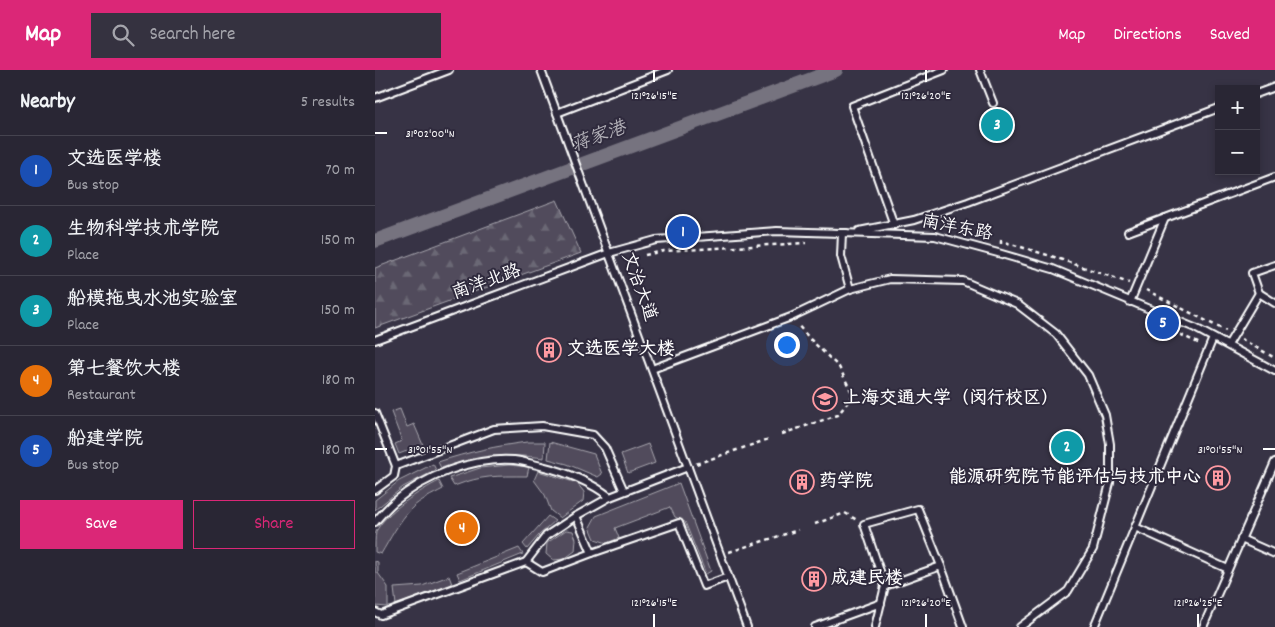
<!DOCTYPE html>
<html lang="en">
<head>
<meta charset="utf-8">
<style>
	body { margin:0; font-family:Dekko,"LXGW WenKai TC",sans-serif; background:#353240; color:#f1f3f6 }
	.controls { position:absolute; right:15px; top:15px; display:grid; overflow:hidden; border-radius:0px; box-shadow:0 2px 8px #0003 }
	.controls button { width:45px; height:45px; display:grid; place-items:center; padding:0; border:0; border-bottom:1px solid #45434f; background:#292634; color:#f1f3f6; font:25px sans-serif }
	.you { position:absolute; left:411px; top:274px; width:18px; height:18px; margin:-12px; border:4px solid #fff; border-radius:50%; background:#1a73e8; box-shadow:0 0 0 8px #1a73e833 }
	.badge { display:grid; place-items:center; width:32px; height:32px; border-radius:50%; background:#db2777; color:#fff; font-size:16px; font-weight:700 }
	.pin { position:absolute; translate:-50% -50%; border:2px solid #fff; box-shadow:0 1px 5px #0006 }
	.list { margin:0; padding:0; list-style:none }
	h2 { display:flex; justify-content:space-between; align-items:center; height:65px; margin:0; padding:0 20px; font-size:21px }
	h2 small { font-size:16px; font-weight:400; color:#a5a5ac }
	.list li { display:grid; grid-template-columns:32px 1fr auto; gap:15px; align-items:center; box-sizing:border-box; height:70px; padding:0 20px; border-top:1px solid #45434f }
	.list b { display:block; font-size:19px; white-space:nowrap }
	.list p { margin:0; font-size:16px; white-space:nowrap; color:#a5a5ac }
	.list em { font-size:16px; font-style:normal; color:#a5a5ac }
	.actions { display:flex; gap:10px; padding:15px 20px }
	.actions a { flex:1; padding:11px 0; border:1px solid #db2777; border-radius:0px; text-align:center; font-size:18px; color:#db2777 }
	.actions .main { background:#db2777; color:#fff }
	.icon { flex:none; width:28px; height:28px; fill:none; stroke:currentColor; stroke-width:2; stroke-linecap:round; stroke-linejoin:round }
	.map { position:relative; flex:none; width:900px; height:557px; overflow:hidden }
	header { display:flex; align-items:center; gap:30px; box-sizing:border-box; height:70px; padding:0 25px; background:#db2777; color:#fff }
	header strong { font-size:24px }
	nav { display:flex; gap:28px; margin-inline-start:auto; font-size:18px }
	.search { width:350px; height:45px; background:#353240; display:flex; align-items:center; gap:12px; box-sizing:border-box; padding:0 18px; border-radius:0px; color:#a5a5ac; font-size:19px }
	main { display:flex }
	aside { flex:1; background:#292634 }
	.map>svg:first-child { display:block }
</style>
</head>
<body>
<header>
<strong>Map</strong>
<div class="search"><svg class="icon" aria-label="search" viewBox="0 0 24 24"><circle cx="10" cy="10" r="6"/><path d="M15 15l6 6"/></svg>Search here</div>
<nav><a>Map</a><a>Directions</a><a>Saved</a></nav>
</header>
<main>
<aside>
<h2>Nearby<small>5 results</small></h2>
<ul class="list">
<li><span class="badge" style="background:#1a4fb4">1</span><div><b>文选医学楼</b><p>Bus stop</p></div><em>70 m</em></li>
<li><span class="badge" style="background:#0f9aa8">2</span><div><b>生物科学技术学院</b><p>Place</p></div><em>150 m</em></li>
<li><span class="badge" style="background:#0f9aa8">3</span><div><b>船模拖曳水池实验室</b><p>Place</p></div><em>150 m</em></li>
<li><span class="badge" style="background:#e8710a">4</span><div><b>第七餐饮大楼</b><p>Restaurant</p></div><em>180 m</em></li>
<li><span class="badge" style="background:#1a4fb4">5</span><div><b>船建学院</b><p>Bus stop</p></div><em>180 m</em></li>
</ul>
<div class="actions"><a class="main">Save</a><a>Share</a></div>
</aside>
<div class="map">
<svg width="900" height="557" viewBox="0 0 900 557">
	<defs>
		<pattern id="forest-firs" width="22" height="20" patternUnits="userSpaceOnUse" patternTransform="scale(1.25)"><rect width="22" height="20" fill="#514c5c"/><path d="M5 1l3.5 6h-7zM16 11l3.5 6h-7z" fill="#6b6774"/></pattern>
	</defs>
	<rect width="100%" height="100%" fill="#373345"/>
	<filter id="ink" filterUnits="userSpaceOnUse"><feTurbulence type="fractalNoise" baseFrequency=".02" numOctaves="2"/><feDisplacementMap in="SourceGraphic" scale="10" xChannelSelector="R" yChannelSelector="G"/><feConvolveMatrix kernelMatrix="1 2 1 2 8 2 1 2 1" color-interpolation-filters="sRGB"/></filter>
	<g filter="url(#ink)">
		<g fill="#514c5c" stroke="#a8a6ae">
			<path d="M 25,339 L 32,357 L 39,354 L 48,375 L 24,384 L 20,374 L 27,371 L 16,342 Z"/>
			<path d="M 152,372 L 170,372 L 169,388 C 133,383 100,387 66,398 L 63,392 C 93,382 121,376 152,372 Z"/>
			<path d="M 175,372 L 219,384 L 227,404 L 223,407 L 192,394 L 173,389 Z"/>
			<path d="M 273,374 L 280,393 L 253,403 L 246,384 Z"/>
			<path d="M 58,394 L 61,400 L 28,417 L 0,440 L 0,430 L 24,411 Z"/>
			<path d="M 134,395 L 154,397 L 152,406 C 121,406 108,405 79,416 L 74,408 L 105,398 Z"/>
			<path d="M 163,401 L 202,413 L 209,422 L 208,431 L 185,448 L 176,441 L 170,425 L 159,410 Z"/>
			<path d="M 64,411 L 68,419 C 57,425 45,430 37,438 C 24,451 15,469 6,484 L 0,482 C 0,476 0,467 1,462 C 9,443 46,420 64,411 Z"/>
			<path d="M 304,413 L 336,501 L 331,504 L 310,452 L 300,447 L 295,437 L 240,458 L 244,468 L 232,473 L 220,469 L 215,457 L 221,446 Z"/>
			<path d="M 173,446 L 180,451 L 164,465 L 152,479 L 148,474 Z"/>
			<path d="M 191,460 L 198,461 L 201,469 L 200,481 L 189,489 L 178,490 L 171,484 L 172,473 Z"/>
			<path d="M 144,478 L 148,484 L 85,510 L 82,503 Z"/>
			<path d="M 0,491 L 3,492 L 3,503 L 13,517 L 13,537 L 0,536 Z"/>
			<path d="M 74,506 L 77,514 L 21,535 L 19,518 L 47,516 Z"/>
		</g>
		<path fill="url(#forest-firs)" stroke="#a8a6ae" d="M 182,130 L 206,183 L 0,258 L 0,198 Z"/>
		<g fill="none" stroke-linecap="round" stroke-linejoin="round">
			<path stroke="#76737f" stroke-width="14" d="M 0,171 L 461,0"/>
			<g stroke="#fff" stroke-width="10">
				<g id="lane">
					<path d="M 166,0 L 372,557"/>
					<path d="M 605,0 L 618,33"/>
					<path d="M 881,24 L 900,17"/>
					<path d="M 0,28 L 74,0"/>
					<path d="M 182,43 L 293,0"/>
					<path d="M 519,155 L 477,36 L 569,0"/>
					<path d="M 484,161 L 539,150 L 593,132 L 844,38"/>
					<path d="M 753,162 L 900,107"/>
					<path d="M 471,163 L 467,163 L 466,186 L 475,219"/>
					<path d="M 884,223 L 877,203 L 900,195"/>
					<path d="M 755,232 L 790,148"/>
					<path d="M 0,270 L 234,183 L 281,170 L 402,161 L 560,166 L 623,183 L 678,199 L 820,258 L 900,301"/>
					<path d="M 853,275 L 884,223 L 900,233"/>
					<path d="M 277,299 L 416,247 L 475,219 L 515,209 L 588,211 L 642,234 L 681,264 L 713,305 L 730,345 L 735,374 L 735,413 L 718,479 L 693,521 L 645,557"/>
					<path d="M 0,343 L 21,396 L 19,406 L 0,420"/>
					<path d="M 21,396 L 119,359 L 167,356 L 218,365 L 230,378 L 249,421"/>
					<path d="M 0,452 C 6,445 12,438 19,432 C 50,406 97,387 139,390 C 148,391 157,394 166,396 C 191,402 214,411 235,427"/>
					<path d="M 760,457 L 853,499"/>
					<path d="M 866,469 L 900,484"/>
					<path d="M 217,483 L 304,453 L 329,516 L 353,507"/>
					<path d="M 151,492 L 167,502 L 217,483 L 201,446"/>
					<path d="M 510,516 L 489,454 L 543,439 L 566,496"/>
					<path d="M 0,542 L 6,545 L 151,492 L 171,466 L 201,446 L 235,427 L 313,397"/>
					<path d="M 440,557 L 506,533"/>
					<path d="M 500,557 L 510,516 L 566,496 L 588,557"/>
					<path d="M 719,557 L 838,268"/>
					<path d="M 828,557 L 900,392"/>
				</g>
			</g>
			<g stroke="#fff" stroke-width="2.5" stroke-dasharray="4 4" stroke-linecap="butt">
				<path d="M 626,174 L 626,171 L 679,187 L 754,213"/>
				<path d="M 270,185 L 289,181 L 431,173"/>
				<path d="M 771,220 L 851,261"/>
				<path d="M 798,261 L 825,274"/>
				<path d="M 866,269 L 900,288"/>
				<path d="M 407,364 L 463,345 L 478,325 L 464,297 L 436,270 L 422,254"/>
				<path d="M 321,394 L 394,369"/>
				<path d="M 440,454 L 470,443 L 482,450"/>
				<path d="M 354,482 L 423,460"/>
			</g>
			<use href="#lane" stroke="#2f2a3d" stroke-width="6"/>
		</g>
	</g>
	<path fill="none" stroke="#fff" stroke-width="2" d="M 279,0 L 279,12M 551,0 L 551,12M 0,63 L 12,63M 0,379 L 12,379M 888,379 L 900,379M 279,544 L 279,557M 551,544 L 551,557M 823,544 L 823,557"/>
	<defs>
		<g id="building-ring" transform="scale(1.25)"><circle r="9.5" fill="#2f2a3d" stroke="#ff9aa2" stroke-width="1.5"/><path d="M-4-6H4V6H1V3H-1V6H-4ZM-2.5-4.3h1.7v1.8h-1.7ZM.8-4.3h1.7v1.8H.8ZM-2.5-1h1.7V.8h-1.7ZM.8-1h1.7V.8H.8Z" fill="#ff9aa2"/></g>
		<g id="university-ring" transform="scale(1.25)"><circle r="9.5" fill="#2f2a3d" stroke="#ff9aa2" stroke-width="1.5"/><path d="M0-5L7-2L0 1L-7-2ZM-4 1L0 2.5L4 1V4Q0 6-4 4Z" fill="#ff9aa2"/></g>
	</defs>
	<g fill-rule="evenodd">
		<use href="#building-ring" x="174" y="280"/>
		<use href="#university-ring" x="450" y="329"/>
		<use href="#building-ring" x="843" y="408"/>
		<use href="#building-ring" x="427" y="412"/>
		<use href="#building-ring" x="439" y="509"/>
	</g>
	<g text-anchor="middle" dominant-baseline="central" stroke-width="4" stroke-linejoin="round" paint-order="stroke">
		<g font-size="18" fill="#fff" stroke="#2f2a3d">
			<text transform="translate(582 159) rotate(11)">南洋东路</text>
			<text transform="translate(112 213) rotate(-20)">南洋北路</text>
			<text transform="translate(263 217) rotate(70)">文治大道</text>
		</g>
		<g font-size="18" font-weight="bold" fill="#fff" stroke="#2f2a3d" text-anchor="start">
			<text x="192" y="280">文选医学大楼</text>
			<text x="468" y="329">上海交通大学（闵行校区）</text>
			<text x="826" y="408" text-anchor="end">能源研究院节能评估与技术中心</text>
			<text x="444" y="412">药学院</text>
			<text x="456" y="509">成建民楼</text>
		</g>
		<g font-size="19" font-style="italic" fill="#b4b2b9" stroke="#2f2a3d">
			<text transform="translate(224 68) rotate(-20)">蒋家港</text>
		</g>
	</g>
	<g font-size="12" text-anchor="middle" fill="#fff" stroke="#2f2a3d" stroke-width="4" stroke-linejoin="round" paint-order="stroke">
		<text x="279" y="29">121°26'15"E</text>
		<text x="551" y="29">121°26'20"E</text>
		<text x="55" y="67">31°02'00"N</text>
		<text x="55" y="383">31°01'55"N</text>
		<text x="845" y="383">31°01'55"N</text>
		<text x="279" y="536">121°26'15"E</text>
		<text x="551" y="536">121°26'20"E</text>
		<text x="823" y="536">121°26'25"E</text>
	</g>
</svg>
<div class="controls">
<button>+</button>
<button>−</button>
</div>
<div class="you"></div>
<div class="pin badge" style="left:308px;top:162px;background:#1a4fb4">1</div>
<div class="pin badge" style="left:692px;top:377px;background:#0f9aa8">2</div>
<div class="pin badge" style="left:622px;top:55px;background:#0f9aa8">3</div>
<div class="pin badge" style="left:87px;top:458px;background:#e8710a">4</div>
<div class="pin badge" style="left:788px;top:253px;background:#1a4fb4">5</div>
</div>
</main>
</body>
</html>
